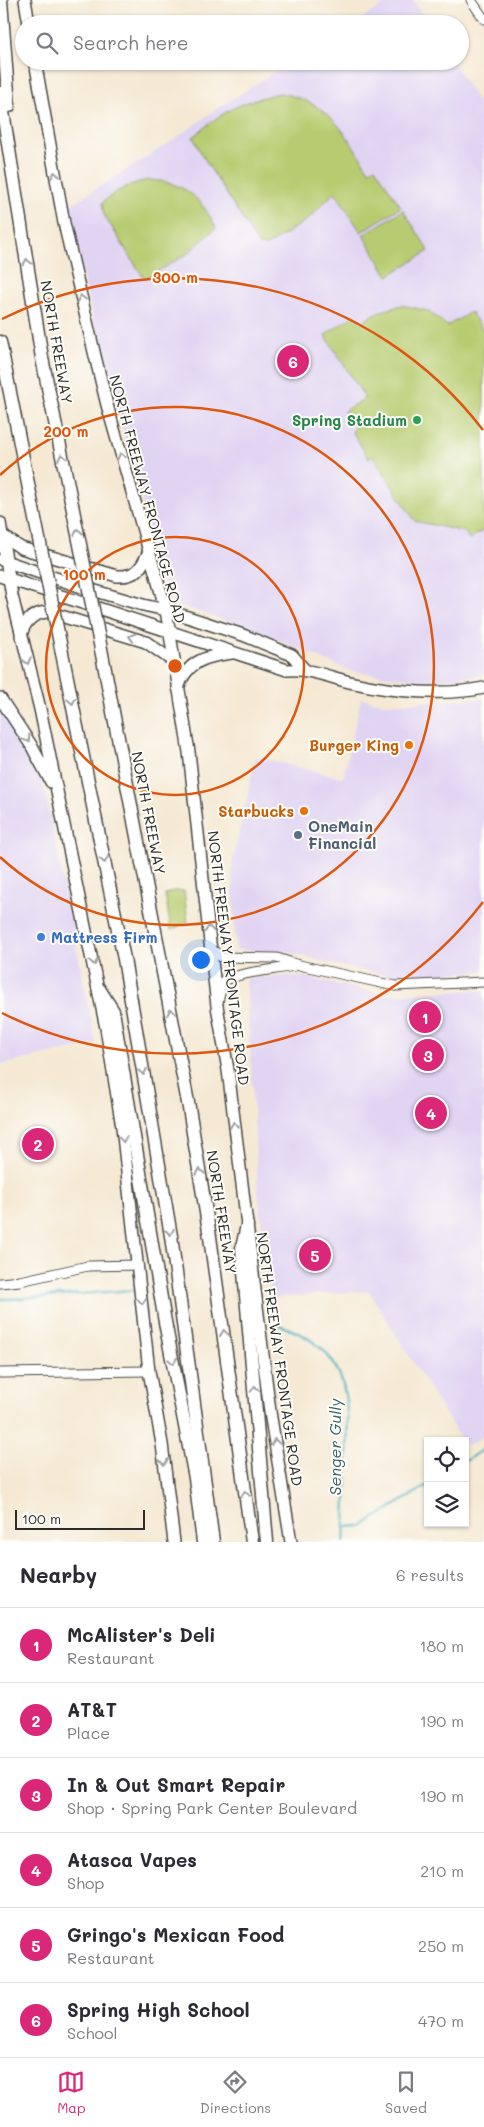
<!DOCTYPE html>
<html lang="en">
<head>
<meta charset="utf-8">
<style>
	body { margin:0; font-family:Mali,sans-serif; background:#f2f2f3; color:#2b2b33 }
	.controls { position:absolute; right:15px; bottom:15px; display:grid; overflow:hidden; border-radius:0px; box-shadow:0 1px 4px #0004 }
	.controls button { width:45px; height:45px; display:grid; place-items:center; padding:0; border:0; border-bottom:1px solid #e1e1e2; background:#fff; color:#2b2b33; font:25px sans-serif }
	.scale { position:absolute; left:15px; bottom:12px; width:130px; box-sizing:border-box; padding-left:5px; border:2px solid #2b2b2b; border-top:0; font-size:14px; line-height:18px; white-space:nowrap; color:#2b2b2b; -webkit-text-stroke:4px #fdfcf7; paint-order:stroke }
	.you { position:absolute; left:200px; top:959px; width:18px; height:18px; margin:-12px; border:4px solid #fff; border-radius:50%; background:#1a73e8; box-shadow:0 0 0 8px #1a73e833 }
	.badge { display:grid; place-items:center; width:32px; height:32px; border-radius:50%; background:#db2777; color:#fff; font-size:16px; font-weight:700 }
	.pin { position:absolute; translate:-50% -50%; border:2px solid #fff; box-shadow:0 1px 5px #0006 }
	.list { margin:0; padding:0; list-style:none }
	h2 { display:flex; justify-content:space-between; align-items:center; height:65px; margin:0; padding:0 20px; font-size:21px }
	h2 small { font-size:16px; font-weight:400; color:#7c7c81 }
	.list li { display:grid; grid-template-columns:32px 1fr auto; gap:15px; align-items:center; box-sizing:border-box; height:75px; padding:0 20px; border-top:1px solid #e1e1e2 }
	.list b { display:block; font-size:19px; white-space:nowrap }
	.list p { margin:0; font-size:16px; white-space:nowrap; color:#7c7c81 }
	.list em { font-size:16px; font-style:normal; color:#7c7c81 }
	.icon { flex:none; width:28px; height:28px; fill:none; stroke:currentColor; stroke-width:2; stroke-linecap:round; stroke-linejoin:round }
	.map { position:relative; flex:none; width:484px; height:1542px; overflow:hidden }
	.search { position:absolute; background:#fff; box-shadow:0 1px 4px #0004; left:15px; right:15px; top:15px; height:55px; display:flex; align-items:center; gap:12px; box-sizing:border-box; padding:0 18px; border-radius:28px; color:#7c7c81; font-size:19px }
	.sheet { height:515px; background:#fff }
	nav { display:flex; justify-content:space-around; align-items:center; box-sizing:border-box; height:70px; border-top:1px solid #e1e1e2; background:#fff; font-size:14px; color:#7c7c81 }
	nav a { display:grid; justify-items:center; gap:2px }
	nav .on { color:#db2777 }
	.map>svg:first-child { display:block }
</style>
</head>
<body>
<div class="map">
<svg width="484" height="1542" viewBox="0 0 484 1542">
	<rect width="100%" height="100%" fill="#fdfcf7"/>
	<filter id="ink" filterUnits="userSpaceOnUse"><feTurbulence type="fractalNoise" baseFrequency=".02" numOctaves="2"/><feDisplacementMap in="SourceGraphic" scale="10" xChannelSelector="R" yChannelSelector="G"/><feConvolveMatrix kernelMatrix="1 2 1 2 8 2 1 2 1" color-interpolation-filters="sRGB"/></filter>
	<filter id="wash" filterUnits="userSpaceOnUse"><feTurbulence type="fractalNoise" baseFrequency=".0096" numOctaves="4" result="noise"/><feDisplacementMap in="SourceGraphic" scale="20" xChannelSelector="R" yChannelSelector="G"/><feGaussianBlur stdDeviation="1.12" result="paint"/><feColorMatrix in="noise" values="0 0 0 0 0 0 0 0 0 0 0 0 0 0 0 0 0 1.4 0 .05"/><feComposite in="paint" operator="in"/></filter>
	<g filter="url(#wash)">
		<rect width="100%" height="100%" fill="#f5e9d4"/>
		<g fill="#e1d4f3">
			<path d="M 391,0 L 413,0 L 428,24 L 353,24 Z"/>
			<path d="M 293,61 L 452,61 L 484,111 L 484,675 L 429,680 L 401,678 L 350,671 L 257,631 L 181,606 L 170,599 L 164,589 L 146,514 L 97,337 L 67,207 L 169,143 L 218,108 Z"/>
			<path d="M 361,698 L 387,704 L 484,699 L 484,971 L 398,977 L 328,963 L 284,951 L 236,950 L 232,865 L 256,757 L 343,778 Z"/>
			<path d="M 0,706 L 36,762 L 41,772 L 96,1044 L 0,1065 Z"/>
			<path d="M 288,976 L 306,977 L 384,995 L 484,990 L 484,1436 L 467,1447 L 465,1441 L 462,1441 L 369,1291 L 271,1298 L 258,1190 L 246,978 Z"/>
		</g>
		<g fill="#b7cc71" stroke="#717c4e">
			<path d="M 280,93 C 329,102 345,132 369,171 L 375,167 L 401,207 L 361,232 L 335,192 L 308,219 L 267,246 L 259,245 L 202,155 L 193,137 C 224,110 240,102 280,93 Z"/>
			<path d="M 148,180 C 183,181 201,197 216,228 L 187,254 L 150,276 L 143,277 L 104,215 L 102,203 C 117,190 129,184 148,180 Z"/>
			<path d="M 403,210 L 429,251 L 388,276 L 363,235 Z"/>
			<path d="M 402,305 L 428,311 L 447,326 L 471,312 L 484,332 L 484,530 L 469,539 L 465,532 L 415,521 L 373,456 L 369,459 L 352,431 L 355,428 L 344,411 L 365,398 L 325,335 L 355,315 L 361,323 L 376,313 Z"/>
			<path d="M 173,891 L 184,891 L 188,922 L 171,930 L 165,894 Z"/>
		</g>
		<g fill="none" stroke-linecap="round" stroke-linejoin="round">
			<g stroke="#3eacbb" stroke-width="2.5">
				<path d="M 0,1299 C 46,1299 90,1292 136,1290"/>
				<path d="M 279,1325 C 349,1349 349,1393 347,1457 C 346,1486 346,1514 344,1542"/>
				<path d="M 465,1461 L 484,1449"/>
				<path d="M 345,1527 L 362,1526 L 428,1485"/>
			</g>
		</g>
	</g>
	<g filter="url(#ink)">
		<g fill="none" stroke-linecap="round" stroke-linejoin="round">
			<g stroke="#494844" stroke-width="11">
				<g id="minor">
					<path d="M 471,0 L 484,19"/>
					<path d="M 211,948 L 221,957 L 277,958 L 299,965 L 395,986 L 484,982"/>
					<path d="M 218,1002 L 223,981 C 247,970 273,971 299,965"/>
					<path d="M 0,1283 L 20,1281 L 88,1266 L 138,1265"/>
					<path d="M 0,1373 L 149,1371"/>
				</g>
			</g>
			<g stroke="#494844" stroke-width="14">
				<g id="major">
					<path d="M 25,0 L 29,24"/>
					<path d="M 35,61 L 64,223 L 95,356 L 107,405 L 166,610 L 189,752 L 217,1006 L 228,1070 L 270,1412 L 291,1542"/>
					<path d="M 0,523 L 12,596 L 40,709 L 106,1028 L 122,1127 L 149,1371 L 162,1444 L 174,1542"/>
					<path d="M 3,536 L 21,548 L 117,576 C 136,577 142,568 149,551"/>
					<path d="M 2,560 L 85,588 L 143,605 L 166,610 L 243,635 L 292,655 L 304,669"/>
					<path d="M 0,576 L 287,670 C 311,668 331,678 354,683 C 394,692 444,696 484,688"/>
					<path d="M 21,636 C 24,621 33,613 48,612 L 146,642 L 173,661"/>
					<path d="M 178,688 C 187,661 206,656 232,653"/>
					<path d="M 0,698 L 31,745 L 51,782"/>
				</g>
			</g>
			<g stroke="#494844" stroke-width="15">
				<g id="highway">
					<path d="M 1,0 L 9,106"/>
					<path d="M 0,93 L 42,358 L 72,505"/>
					<path d="M 0,342 L 33,509"/>
					<path d="M 101,649 L 189,1108 L 210,1237 L 252,1542"/>
					<path d="M 62,653 L 124,959 L 171,1236 L 213,1542"/>
					<path d="M 99,989 L 113,1011 L 165,1322 L 195,1478 L 203,1542"/>
					<path d="M 247,1225 L 242,1248 L 267,1542"/>
				</g>
			</g>
			<use href="#minor" stroke="#fff" stroke-width="9"/>
			<use href="#major" stroke="#fff" stroke-width="11"/>
			<use href="#highway" stroke="#fff" stroke-width="12"/>
			<g stroke="#494844" stroke-width="15" stroke-linecap="butt">
				<g id="highway-bridge">
					<path d="M 72,505 L 101,649"/>
					<path d="M 33,509 L 62,653"/>
				</g>
			</g>
			<use href="#highway-bridge" stroke="#fff" stroke-width="12"/>
		</g>
		<defs><path id="oneway-chevron" d="M-2-3.5L2.5 0L-2 3.5" fill="none" stroke-width="1.6" stroke-linecap="round" stroke-linejoin="round" transform="scale(1.25)"/></defs>
		<g stroke="#a0a0a0">
			<use href="#oneway-chevron" transform="translate(55 175) rotate(-100)"/>
			<use href="#oneway-chevron" transform="translate(27 262) rotate(-99)"/>
			<use href="#oneway-chevron" transform="translate(81 298) rotate(-103)"/>
			<use href="#oneway-chevron" transform="translate(121 456) rotate(-106)"/>
			<use href="#oneway-chevron" transform="translate(62 457) rotate(-102)"/>
			<use href="#oneway-chevron" transform="translate(78 532) rotate(-101)"/>
			<use href="#oneway-chevron" transform="translate(132 637) rotate(-163)"/>
			<use href="#oneway-chevron" transform="translate(27 661) rotate(76)"/>
			<use href="#oneway-chevron" transform="translate(72 701) rotate(79)"/>
			<use href="#oneway-chevron" transform="translate(27 739) rotate(56)"/>
			<use href="#oneway-chevron" transform="translate(104 860) rotate(79)"/>
			<use href="#oneway-chevron" transform="translate(209 929) rotate(-96)"/>
			<use href="#oneway-chevron" transform="translate(94 962) rotate(79)"/>
			<use href="#oneway-chevron" transform="translate(171 1012) rotate(-101)"/>
			<use href="#oneway-chevron" transform="translate(143 1072) rotate(80)"/>
			<use href="#oneway-chevron" transform="translate(234 1125) rotate(-97)"/>
			<use href="#oneway-chevron" transform="translate(123 1139) rotate(83)"/>
			<use href="#oneway-chevron" transform="translate(200 1172) rotate(-99)"/>
			<use href="#oneway-chevron" transform="translate(170 1232) rotate(80)"/>
			<use href="#oneway-chevron" transform="translate(142 1301) rotate(85)"/>
			<use href="#oneway-chevron" transform="translate(224 1333) rotate(-98)"/>
			<use href="#oneway-chevron" transform="translate(173 1361) rotate(79)"/>
			<use href="#oneway-chevron" transform="translate(255 1389) rotate(-94)"/>
			<use href="#oneway-chevron" transform="translate(275 1442) rotate(-99)"/>
			<use href="#oneway-chevron" transform="translate(164 1462) rotate(83)"/>
			<use href="#oneway-chevron" transform="translate(245 1494) rotate(-98)"/>
		</g>
	</g>
	<g fill="none" stroke="#df570e" stroke-width="2.5">
		<circle cx="175" cy="666" r="129"/>
		<path d="M0 475A259 259 0 1 1 0 857"/>
		<path d="M483 902A388 388 0 0 1 2 1013M2 319A388 388 0 0 1 483 430"/>
	</g>
	<circle fill="#2e9e5b" stroke="#fdfcf7" stroke-width="2" cx="417" cy="420" r="5"/>
	<g fill="#e8710a" stroke="#fdfcf7" stroke-width="2">
		<circle cx="409" cy="745" r="5"/>
		<circle cx="304" cy="811" r="5"/>
	</g>
	<circle fill="#5c6f8a" stroke="#fdfcf7" stroke-width="2" cx="298" cy="835" r="5"/>
	<circle fill="#3f7fe0" stroke="#fdfcf7" stroke-width="2" cx="41" cy="937" r="5"/>
	<g text-anchor="middle" dominant-baseline="central" stroke-width="4" stroke-linejoin="round" paint-order="stroke">
		<g font-size="15" fill="#2b2b2b" stroke="#fdfcf7">
			<text transform="translate(57 342) rotate(80)">NORTH FREEWAY</text>
			<text transform="translate(148 499) rotate(75)">NORTH FREEWAY FRONTAGE ROAD</text>
			<text transform="translate(149 813) rotate(79)">NORTH FREEWAY</text>
			<text transform="translate(229 958) rotate(83)">NORTH FREEWAY FRONTAGE ROAD</text>
			<text transform="translate(222 1212) rotate(81)">NORTH FREEWAY</text>
			<text transform="translate(280 1359) rotate(82)">NORTH FREEWAY FRONTAGE ROAD</text>
		</g>
		<g font-size="15" font-weight="bold" fill="#27864d" stroke="#fdfcf7" text-anchor="end">
			<text x="407" y="420">Spring Stadium</text>
		</g>
		<g font-size="15" font-weight="bold" fill="#c56008" stroke="#fdfcf7" text-anchor="end">
			<text x="399" y="745">Burger King</text>
			<text x="294" y="811">Starbucks</text>
		</g>
		<g font-size="15" font-weight="bold" fill="#4e5e75" stroke="#fdfcf7" text-anchor="start">
			<text x="308" y="826">OneMain<tspan x="308" dy="17">Financial</tspan></text>
		</g>
		<g font-size="15" font-weight="bold" fill="#366cbe" stroke="#fdfcf7" text-anchor="start">
			<text x="51" y="937">Mattress Firm</text>
		</g>
		<g font-size="16" font-style="italic" fill="#335f65" stroke="#fdfcf7">
			<text transform="translate(334 1447) rotate(-90)">Senger Gully</text>
		</g>
	</g>
	<circle cx="175" cy="666" r="8" fill="#df570e" stroke="#fdfcf7" stroke-width="2.5"/>
	<g font-size="15" text-anchor="middle" font-weight="bold" fill="#df570e" stroke="#fdfcf7" stroke-width="4" stroke-linejoin="round" paint-order="stroke">
		<text x="175" y="283">300 m</text>
		<text x="66" y="437">200 m</text>
		<text x="84" y="580">100 m</text>
	</g>
</svg>
<div class="controls">
<button><svg class="icon" aria-label="locate" viewBox="0 0 24 24"><circle cx="12" cy="12" r="6"/><path d="M12 2v4M12 18v4M2 12h4M18 12h4"/></svg></button>
<button><svg class="icon" aria-label="layers" viewBox="0 0 24 24"><path d="M12 4l9 5-9 5-9-5zM3 14l9 5 9-5"/></svg></button>
</div>
<div class="scale">100 m</div>
<div class="you"></div>
<div class="pin badge" style="left:425px;top:1017px">1</div>
<div class="pin badge" style="left:38px;top:1144px">2</div>
<div class="pin badge" style="left:428px;top:1055px">3</div>
<div class="pin badge" style="left:431px;top:1113px">4</div>
<div class="pin badge" style="left:315px;top:1255px">5</div>
<div class="pin badge" style="left:293px;top:361px">6</div>
<div class="search"><svg class="icon" aria-label="search" viewBox="0 0 24 24"><circle cx="10" cy="10" r="6"/><path d="M15 15l6 6"/></svg>Search here</div>
</div>
<section class="sheet">
<h2>Nearby<small>6 results</small></h2>
<ul class="list">
<li><span class="badge">1</span><div><b>McAlister's Deli</b><p>Restaurant</p></div><em>180 m</em></li>
<li><span class="badge">2</span><div><b>AT&amp;T</b><p>Place</p></div><em>190 m</em></li>
<li><span class="badge">3</span><div><b>In &amp; Out Smart Repair</b><p>Shop · Spring Park Center Boulevard</p></div><em>190 m</em></li>
<li><span class="badge">4</span><div><b>Atasca Vapes</b><p>Shop</p></div><em>210 m</em></li>
<li><span class="badge">5</span><div><b>Gringo's Mexican Food</b><p>Restaurant</p></div><em>250 m</em></li>
<li><span class="badge">6</span><div><b>Spring High School</b><p>School</p></div><em>470 m</em></li>
</ul>
</section>
<nav>
<a class="on"><svg class="icon" aria-label="map" viewBox="0 0 24 24"><path d="M3 6l6-2 6 2 6-2v14l-6 2-6-2-6 2zM9 4v14M15 6v14"/></svg>Map</a>
<a><svg class="icon" aria-label="directions" viewBox="0 0 24 24"><path d="M12 3l9 9-9 9-9-9zM9 14v-3h6M13 9l2 2-2 2"/></svg>Directions</a>
<a><svg class="icon" aria-label="saved" viewBox="0 0 24 24"><path d="M7 4h10v16l-5-4-5 4z"/></svg>Saved</a>
</nav>
</body>
</html>
